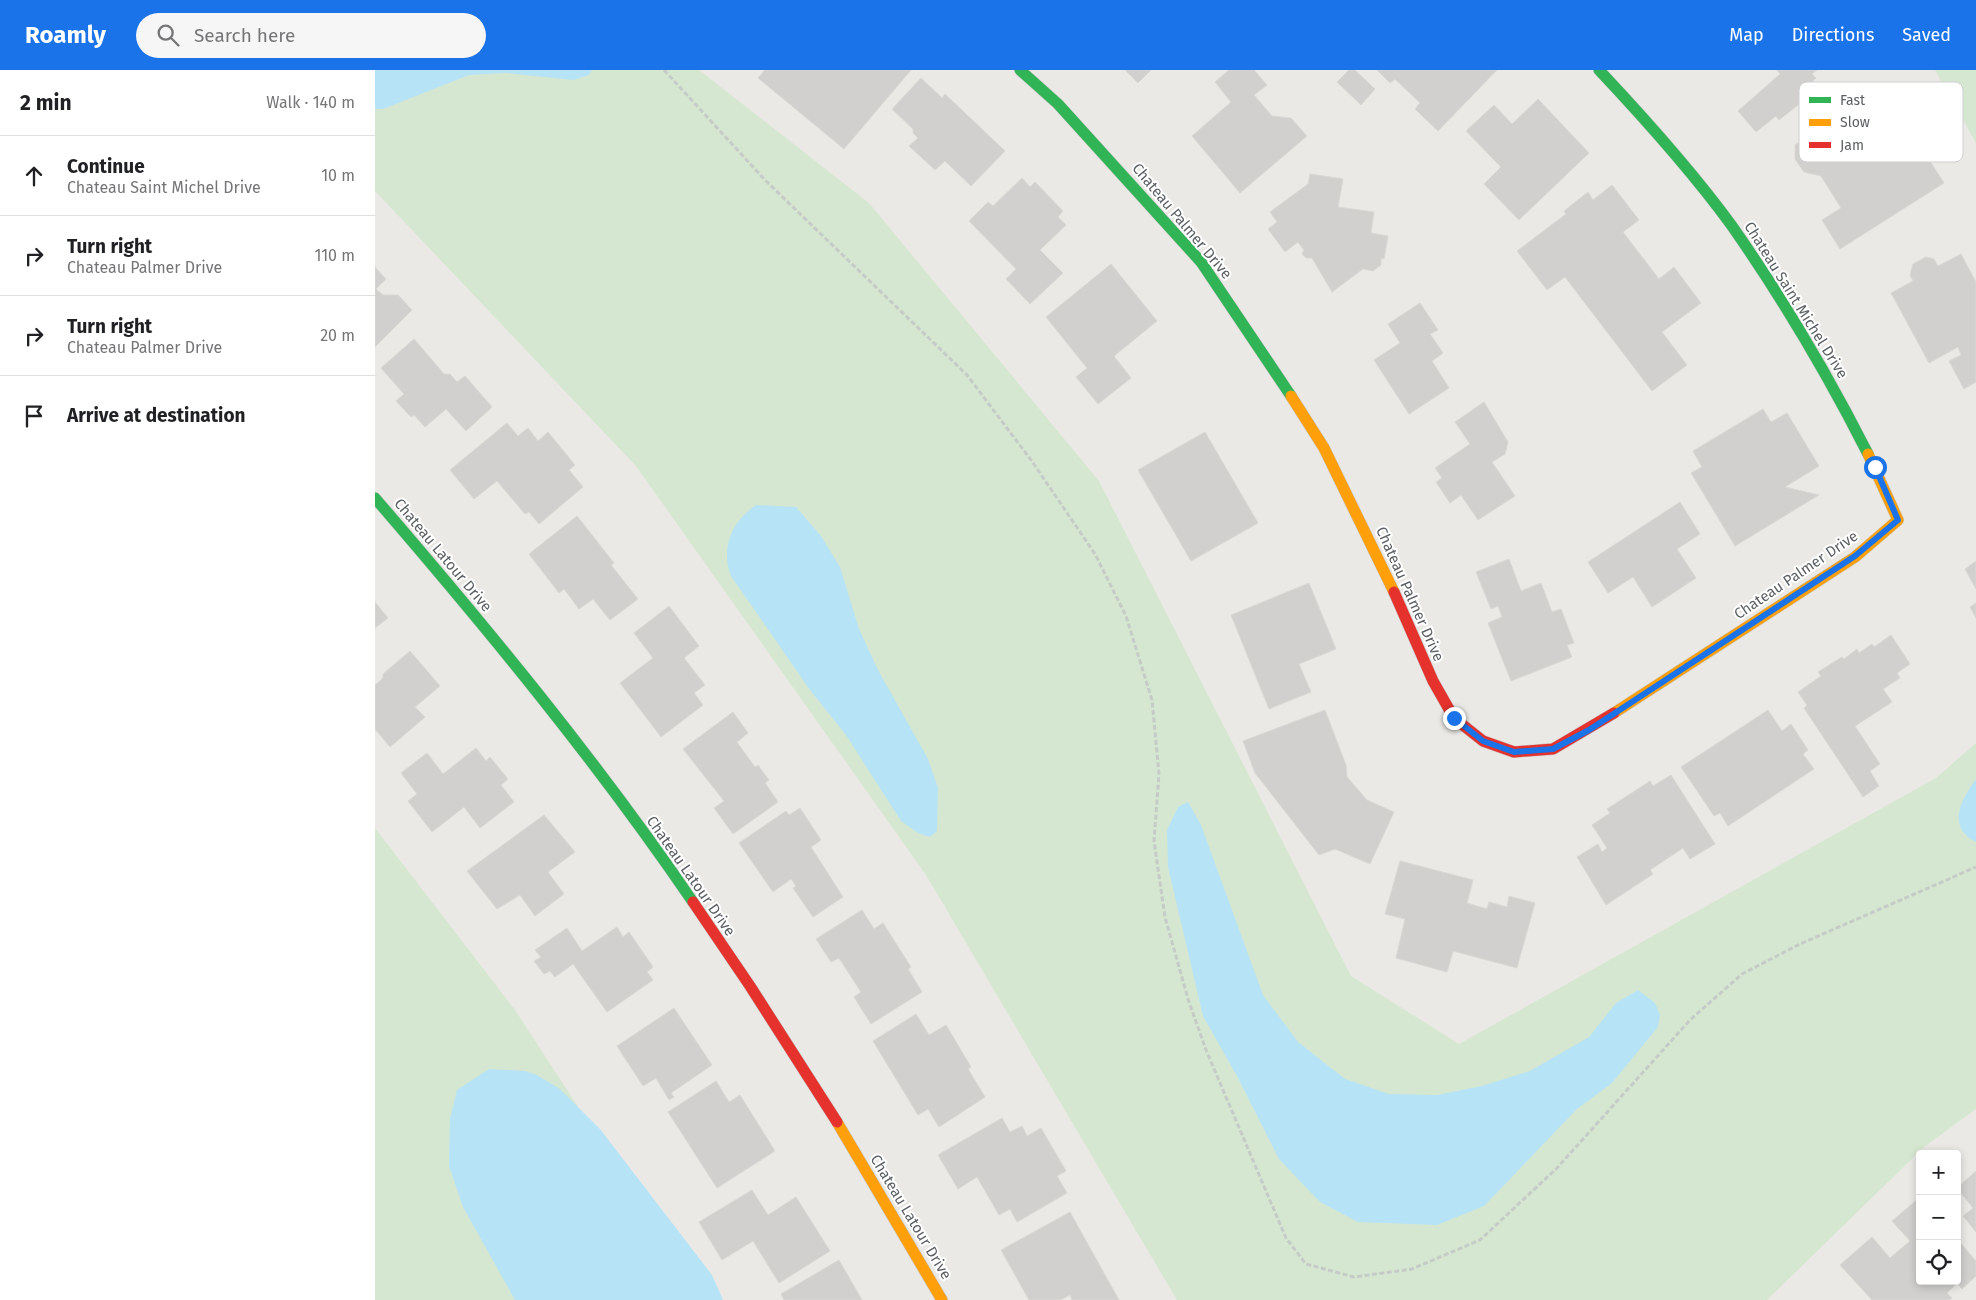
<!DOCTYPE html>
<html lang="en">
<head>
<meta charset="utf-8">
<style>
	body { margin:0; font-family:"Fira Sans",sans-serif; background:#f6f6f6; color:#202124 }
	.controls { position:absolute; right:15px; bottom:15px; display:grid; overflow:hidden; border-radius:5px; box-shadow:0 2px 8px #0003 }
	.controls button { width:45px; height:45px; display:grid; place-items:center; padding:0; border:0; border-bottom:1px solid #e0e0e0; background:#fff; color:#202124; font:25px sans-serif }
	.stop { position:absolute; width:15px; height:15px; margin:-11px; border:4px solid #1a73e8; border-radius:50%; background:#fff }
	.stop.end { background:#1a73e8; border-color:#fff; box-shadow:0 1px 5px #0008 }
	.list { margin:0; padding:0; list-style:none }
	h2 { display:flex; justify-content:space-between; align-items:center; height:65px; margin:0; padding:0 20px; font-size:21px }
	h2 small { font-size:16px; font-weight:400; color:#757577 }
	.list li { display:grid; grid-template-columns:32px 1fr auto; gap:15px; align-items:center; box-sizing:border-box; height:80px; padding:0 20px; border-top:1px solid #e0e0e0 }
	.list b { display:block; font-size:19px; white-space:nowrap }
	.list p { margin:0; font-size:16px; white-space:nowrap; color:#757577 }
	.list em { font-size:16px; font-style:normal; color:#757577 }
	.icon { flex:none; width:28px; height:28px; fill:none; stroke:currentColor; stroke-width:2; stroke-linecap:round; stroke-linejoin:round }
	.map { position:relative; flex:none; width:1601px; height:1230px; overflow:hidden }
	header { display:flex; align-items:center; gap:30px; box-sizing:border-box; height:70px; padding:0 25px; background:#1a73e8; color:#fff }
	header strong { font-size:24px }
	nav { display:flex; gap:28px; margin-inline-start:auto; font-size:18px }
	.search { width:350px; height:45px; background:#f6f6f6; display:flex; align-items:center; gap:12px; box-sizing:border-box; padding:0 18px; border-radius:28px; color:#757577; font-size:19px }
	main { display:flex }
	aside { flex:1; background:#fff }
	.map>svg:first-child { display:block }
</style>
</head>
<body>
<header>
<strong>Roamly</strong>
<div class="search"><svg class="icon" aria-label="search" viewBox="0 0 24 24"><circle cx="10" cy="10" r="6"/><path d="M15 15l6 6"/></svg>Search here</div>
<nav><a>Map</a><a>Directions</a><a>Saved</a></nav>
</header>
<main>
<aside>
<h2>2 min<small>Walk · 140 m</small></h2>
<ul class="list">
<li><svg class="icon" aria-label="ahead" viewBox="0 0 24 24"><path d="M12 20V5M6 11l6-6 6 6"/></svg><div><b>Continue</b><p>Chateau Saint Michel Drive</p></div><em>10 m</em></li>
<li><svg class="icon" aria-label="right" viewBox="0 0 24 24"><path d="M7 20v-9h11M14 6l5 5-5 5"/></svg><div><b>Turn right</b><p>Chateau Palmer Drive</p></div><em>110 m</em></li>
<li><svg class="icon" aria-label="right" viewBox="0 0 24 24"><path d="M7 20v-9h11M14 6l5 5-5 5"/></svg><div><b>Turn right</b><p>Chateau Palmer Drive</p></div><em>20 m</em></li>
<li><svg class="icon" aria-label="arrive" viewBox="0 0 24 24"><path d="M6 21V4h12l-3 4 3 4H6"/></svg><div><b>Arrive at destination</b></div></li>
</ul>
</aside>
<div class="map">
<svg width="1601" height="1230" viewBox="0 0 1601 1230">
	<rect width="100%" height="100%" fill="#ebe9e5"/>
	<g fill="#d5e7d0">
		<path d="M 0,0 L 324,0 L 494,133 L 724,411 L 976,906 L 1084,974 L 1561,708 L 1601,673 L 1601,1039 L 1549,1077 L 1392,1230 L 802,1230 L 551,805 L 261,396 L 0,121 Z"/>
		<path d="M 1560,0 L 1601,0 L 1601,73 Z"/>
		<path d="M 0,758 L 140,940 L 329,1230 L 0,1230 Z"/>
	</g>
	<g fill="#b7e3f7">
		<path d="M 0,0 L 217,0 L 214,5 L 199,10 L 131,3 L 94,5 L 8,39 L 0,39 Z"/>
		<path d="M 381,435 L 421,437 L 446,466 L 465,497 L 484,559 L 503,600 L 553,689 L 563,718 L 562,761 L 555,767 L 543,763 L 526,751 L 471,665 L 435,620 L 356,506 C 345,478 357,451 381,435 Z"/>
		<path d="M 1601,709 L 1601,772 C 1570,756 1587,729 1601,709 Z"/>
		<path d="M 813,732 L 826,755 L 888,925 L 923,972 L 970,1009 L 1014,1024 L 1062,1025 L 1107,1016 L 1155,1001 L 1214,967 L 1241,933 L 1263,920 L 1280,933 L 1285,945 L 1283,957 L 1237,1013 L 1202,1039 L 1109,1136 L 1062,1155 L 983,1152 L 945,1132 L 904,1089 L 863,1008 L 828,946 L 793,797 L 792,760 L 803,737 Z"/>
		<path d="M 114,999 L 150,1001 L 162,1005 L 185,1019 L 225,1059 L 337,1205 L 348,1230 L 140,1230 L 88,1137 L 74,1096 L 75,1048 L 82,1020 Z"/>
	</g>
	<g fill="#d1d0ce" stroke="#dad8d4">
		<path d="M 390,0 L 536,0 L 469,79 L 383,8 Z"/>
		<path d="M 750,0 L 776,0 L 763,13 Z"/>
		<path d="M 854,0 L 879,0 L 892,15 L 879,25 L 897,46 L 916,48 L 932,66 L 865,123 L 817,66 L 856,32 L 840,12 Z"/>
		<path d="M 974,0 L 980,0 L 1000,19 L 986,35 L 962,12 Z"/>
		<path d="M 1002,0 L 1122,0 L 1063,61 L 1040,39 L 1045,33 L 1020,9 L 1015,13 Z"/>
		<path d="M 1402,0 L 1442,0 L 1437,4 L 1441,8 L 1436,13 L 1442,20 L 1404,50 L 1401,46 L 1381,62 L 1363,41 L 1405,4 Z"/>
		<path d="M 546,8 L 567,28 L 570,24 L 630,81 L 596,116 L 570,91 L 560,100 L 534,76 L 543,68 L 538,63 L 538,59 L 517,39 Z"/>
		<path d="M 1504,22 L 1522,50 L 1518,54 L 1540,90 L 1549,82 L 1569,113 L 1465,179 L 1447,150 L 1466,138 L 1446,106 L 1429,102 L 1420,89 L 1420,75 Z"/>
		<path d="M 1163,29 L 1214,83 L 1144,150 L 1109,114 L 1126,97 L 1091,61 L 1119,35 L 1137,54 Z"/>
		<path d="M 935,104 L 968,109 L 963,137 L 999,142 L 996,163 L 1013,166 L 1009,189 L 1006,188 L 1006,195 L 998,201 L 988,199 L 957,222 L 937,188 L 931,188 L 927,184 L 929,180 L 923,172 L 910,182 L 893,159 L 902,152 L 895,142 L 933,114 Z"/>
		<path d="M 647,108 L 655,117 L 660,112 L 688,141 L 683,147 L 691,155 L 665,180 L 688,203 L 655,234 L 631,209 L 641,199 L 594,151 L 613,132 L 618,136 Z"/>
		<path d="M 1237,115 L 1264,150 L 1248,162 L 1284,209 L 1299,197 L 1326,233 L 1287,262 L 1312,295 L 1277,321 L 1190,207 L 1172,220 L 1142,181 L 1191,144 L 1189,141 L 1213,122 L 1218,130 Z"/>
		<path d="M 1586,184 L 1601,212 L 1601,312 L 1589,319 L 1574,291 L 1586,285 L 1583,277 L 1554,293 L 1516,223 L 1538,211 L 1535,205 L 1538,194 L 1551,187 L 1559,189 L 1563,196 Z"/>
		<path d="M 736,194 L 782,251 L 739,286 L 756,308 L 723,334 L 701,307 L 712,298 L 671,247 Z"/>
		<path d="M 0,197 L 11,209 L 1,219 L 8,225 L 23,225 L 37,240 L 0,277 Z"/>
		<path d="M 1045,233 L 1063,260 L 1055,264 L 1068,283 L 1057,291 L 1074,318 L 1034,344 L 999,290 L 1025,273 L 1013,254 Z"/>
		<path d="M 39,269 L 69,304 L 75,304 L 82,312 L 90,306 L 117,337 L 91,361 L 71,339 L 50,357 L 39,345 L 36,347 L 21,331 L 29,324 L 6,298 Z"/>
		<path d="M 1109,332 L 1133,372 L 1130,384 L 1117,392 L 1140,426 L 1103,450 L 1086,425 L 1075,433 L 1061,412 L 1067,408 L 1060,398 L 1095,374 L 1080,352 Z"/>
		<path d="M 1388,339 L 1396,352 L 1412,343 L 1444,396 L 1410,417 L 1444,425 L 1360,476 L 1316,403 L 1327,397 L 1318,381 Z"/>
		<path d="M 132,353 L 143,366 L 153,358 L 163,371 L 173,362 L 200,395 L 194,400 L 208,417 L 164,454 L 154,442 L 150,444 L 122,411 L 99,429 L 75,400 Z"/>
		<path d="M 830,362 L 883,453 L 816,491 L 763,400 Z"/>
		<path d="M 1305,432 L 1325,464 L 1302,479 L 1321,508 L 1277,537 L 1258,507 L 1233,523 L 1213,492 Z"/>
		<path d="M 202,446 L 239,493 L 236,495 L 263,529 L 235,550 L 218,529 L 204,539 L 189,519 L 184,523 L 154,484 Z"/>
		<path d="M 1134,489 L 1146,521 L 1166,513 L 1177,542 L 1186,539 L 1199,573 L 1192,575 L 1197,587 L 1136,611 L 1113,553 L 1127,547 L 1123,536 L 1116,539 L 1101,502 Z"/>
		<path d="M 1601,491 L 1601,519 L 1590,499 Z"/>
		<path d="M 934,513 L 961,579 L 924,594 L 936,622 L 894,639 L 856,545 Z"/>
		<path d="M 0,532 L 13,548 L 0,558 Z"/>
		<path d="M 1601,533 L 1601,548 L 1595,537 Z"/>
		<path d="M 294,536 L 324,576 L 309,588 L 330,615 L 319,623 L 328,635 L 286,667 L 245,613 L 278,588 L 259,563 Z"/>
		<path d="M 1516,565 L 1535,594 L 1522,603 L 1525,608 L 1508,619 L 1517,632 L 1480,656 L 1505,694 L 1495,701 L 1504,716 L 1488,727 L 1429,638 L 1432,635 L 1423,622 L 1446,606 L 1443,602 L 1467,587 L 1469,589 L 1482,579 L 1484,583 L 1497,574 L 1499,577 Z"/>
		<path d="M 35,581 L 65,616 L 40,637 L 50,647 L 15,677 L 0,659 L 0,615 L 8,608 L 8,604 Z"/>
		<path d="M 950,640 L 971,695 L 972,707 L 992,730 L 1019,742 L 995,794 L 960,779 L 944,785 L 880,703 L 868,671 Z"/>
		<path d="M 1393,640 L 1407,661 L 1416,654 L 1433,680 L 1428,684 L 1439,699 L 1353,756 L 1345,743 L 1339,746 L 1306,697 Z"/>
		<path d="M 358,642 L 373,663 L 362,672 L 380,697 L 383,695 L 394,710 L 390,713 L 403,732 L 358,764 L 339,738 L 349,731 L 308,679 Z"/>
		<path d="M 101,678 L 111,691 L 115,687 L 133,709 L 126,715 L 139,732 L 105,758 L 89,737 L 57,762 L 33,731 L 42,724 L 26,703 L 52,683 L 68,704 Z"/>
		<path d="M 1296,705 L 1340,774 L 1315,789 L 1308,778 L 1275,800 L 1278,804 L 1231,835 L 1202,787 L 1223,774 L 1227,782 L 1232,778 L 1217,755 L 1235,743 L 1232,739 L 1275,711 L 1278,716 Z"/>
		<path d="M 425,738 L 446,770 L 436,777 L 468,827 L 438,847 L 418,818 L 421,816 L 416,809 L 398,822 L 364,773 L 411,741 L 414,745 Z"/>
		<path d="M 169,745 L 200,782 L 173,802 L 189,824 L 160,846 L 145,825 L 122,839 L 92,801 Z"/>
		<path d="M 1025,791 L 1098,810 L 1092,833 L 1112,839 L 1114,832 L 1132,837 L 1134,826 L 1160,833 L 1142,898 L 1078,881 L 1072,902 L 1021,888 L 1030,849 L 1010,844 Z"/>
		<path d="M 487,840 L 499,859 L 508,853 L 536,897 L 533,899 L 547,922 L 496,954 L 479,927 L 486,922 L 464,888 L 456,892 L 441,869 Z"/>
		<path d="M 242,857 L 248,867 L 254,862 L 278,897 L 272,902 L 278,910 L 232,942 L 198,894 L 180,907 L 175,901 L 169,904 L 159,891 L 166,887 L 160,880 L 192,858 L 207,881 Z"/>
		<path d="M 299,938 L 337,995 L 296,1023 L 299,1027 L 294,1030 L 281,1008 L 268,1016 L 242,976 Z"/>
		<path d="M 541,944 L 554,965 L 571,955 L 596,997 L 593,999 L 610,1027 L 564,1057 L 553,1039 L 543,1045 L 498,971 Z"/>
		<path d="M 341,1011 L 354,1032 L 365,1025 L 400,1081 L 342,1118 L 293,1042 Z"/>
		<path d="M 627,1048 L 635,1062 L 647,1056 L 652,1066 L 666,1058 L 691,1101 L 682,1106 L 692,1123 L 642,1152 L 635,1139 L 624,1145 L 602,1107 L 583,1119 L 563,1085 Z"/>
		<path d="M 1601,1101 L 1601,1162 L 1588,1146 L 1598,1138 L 1582,1118 Z"/>
		<path d="M 377,1120 L 393,1145 L 421,1127 L 455,1181 L 404,1213 L 378,1171 L 347,1190 L 324,1152 Z"/>
		<path d="M 1545,1127 L 1545,1211 L 1582,1211 L 1582,1169 L 1601,1191 L 1601,1206 L 1587,1219 L 1582,1213 L 1572,1223 L 1577,1228 L 1574,1230 L 1497,1230 L 1465,1195 L 1497,1167 L 1515,1188 L 1535,1171 L 1517,1151 Z"/>
		<path d="M 695,1142 L 744,1230 L 697,1230 L 695,1225 L 685,1230 L 654,1230 L 626,1180 Z"/>
		<path d="M 464,1190 L 487,1230 L 409,1230 L 406,1224 Z"/>
	</g>
	<g fill="none" stroke-linecap="round" stroke-linejoin="round">
		<g stroke="#c7c7c7" stroke-width="12">
			<g id="fast">
				<path d="M 645,0 L 683,34 L 826,192 L 916,326"/>
				<path d="M 1224,0 C 1271,50 1317,101 1357,156 C 1408,229 1453,305 1493,384"/>
				<path d="M 0,428 C 112,558 221,690 318,832"/>
			</g>
		</g>
		<g stroke="#c7c7c7" stroke-width="12">
			<g id="slow">
				<path d="M 916,326 L 949,378 L 1019,522"/>
				<path d="M 1239,643 L 1480,487 L 1523,450 L 1493,384"/>
				<path d="M 462,1052 L 567,1230"/>
			</g>
		</g>
		<g stroke="#c7c7c7" stroke-width="12">
			<g id="jam">
				<path d="M 1019,522 L 1058,611 L 1079,648 L 1108,671 L 1139,682 L 1178,679 L 1239,643"/>
				<path d="M 318,832 L 375,916 L 462,1052"/>
			</g>
		</g>
		<path stroke="#c5cbc7" stroke-width="3" stroke-dasharray="5 2.5" stroke-linecap="butt" d="M 289,0 L 390,110 L 592,305 L 656,390 L 720,484 L 751,546 L 777,630 L 784,704 L 779,771 L 790,847 L 813,929 L 831,980 L 911,1168 L 931,1194 L 979,1207 L 1037,1199 L 1105,1170 L 1182,1098 L 1315,950 L 1367,904 L 1425,874 L 1601,797"/>
		<use href="#fast" stroke="#30b455" stroke-width="11"/>
		<use href="#slow" stroke="#ff9f0a" stroke-width="11"/>
		<use href="#jam" stroke="#e5322d" stroke-width="11"/>
	</g>
	<g fill="none" stroke-linecap="round" stroke-linejoin="round">
		<path stroke="#1a73e8" stroke-width="6" d="M 1079,648 L 1108,671 L 1139,682 L 1178,679 L 1214,660 L 1480,486 L 1523,450 L 1500,397"/>
	</g>
	<g text-anchor="middle" dominant-baseline="central" stroke-width="4" stroke-linejoin="round" paint-order="stroke">
		<g font-size="15" fill="#5b5f63" stroke="#fff">
			<text transform="translate(807 151) rotate(50)">Chateau Palmer Drive</text>
			<text transform="translate(1421 230) rotate(58)">Chateau Saint Michel Drive</text>
			<text transform="translate(68 485) rotate(50)">Chateau Latour Drive</text>
			<text transform="translate(1421 505) rotate(-34)">Chateau Palmer Drive</text>
			<text transform="translate(1035 524) rotate(66)">Chateau Palmer Drive</text>
			<text transform="translate(316 806) rotate(55)">Chateau Latour Drive</text>
			<text transform="translate(536 1147) rotate(59)">Chateau Latour Drive</text>
		</g>
	</g>
	<rect x="1424" y="12" width="164" height="80" rx="8" fill="#fff" stroke="#cecfd0" stroke-width="1"/>
	<rect x="1434" y="27" width="22" height="6" fill="#30b455"/>
	<rect x="1434" y="49" width="22" height="7" fill="#ff9f0a"/>
	<rect x="1434" y="72" width="22" height="6" fill="#e5322d"/>
	<g font-size="14" fill="#5b5f63">
		<text x="1465" y="35">Fast</text>
		<text x="1465" y="57">Slow</text>
		<text x="1465" y="80">Jam</text>
	</g>
</svg>
<div class="controls">
<button>+</button>
<button>−</button>
<button><svg class="icon" aria-label="locate" viewBox="0 0 24 24"><circle cx="12" cy="12" r="6"/><path d="M12 2v4M12 18v4M2 12h4M18 12h4"/></svg></button>
</div>
<div class="stop" style="left:1500px;top:397px"></div>
<div class="stop end" style="left:1079px;top:648px"></div>
</div>
</main>
</body>
</html>
